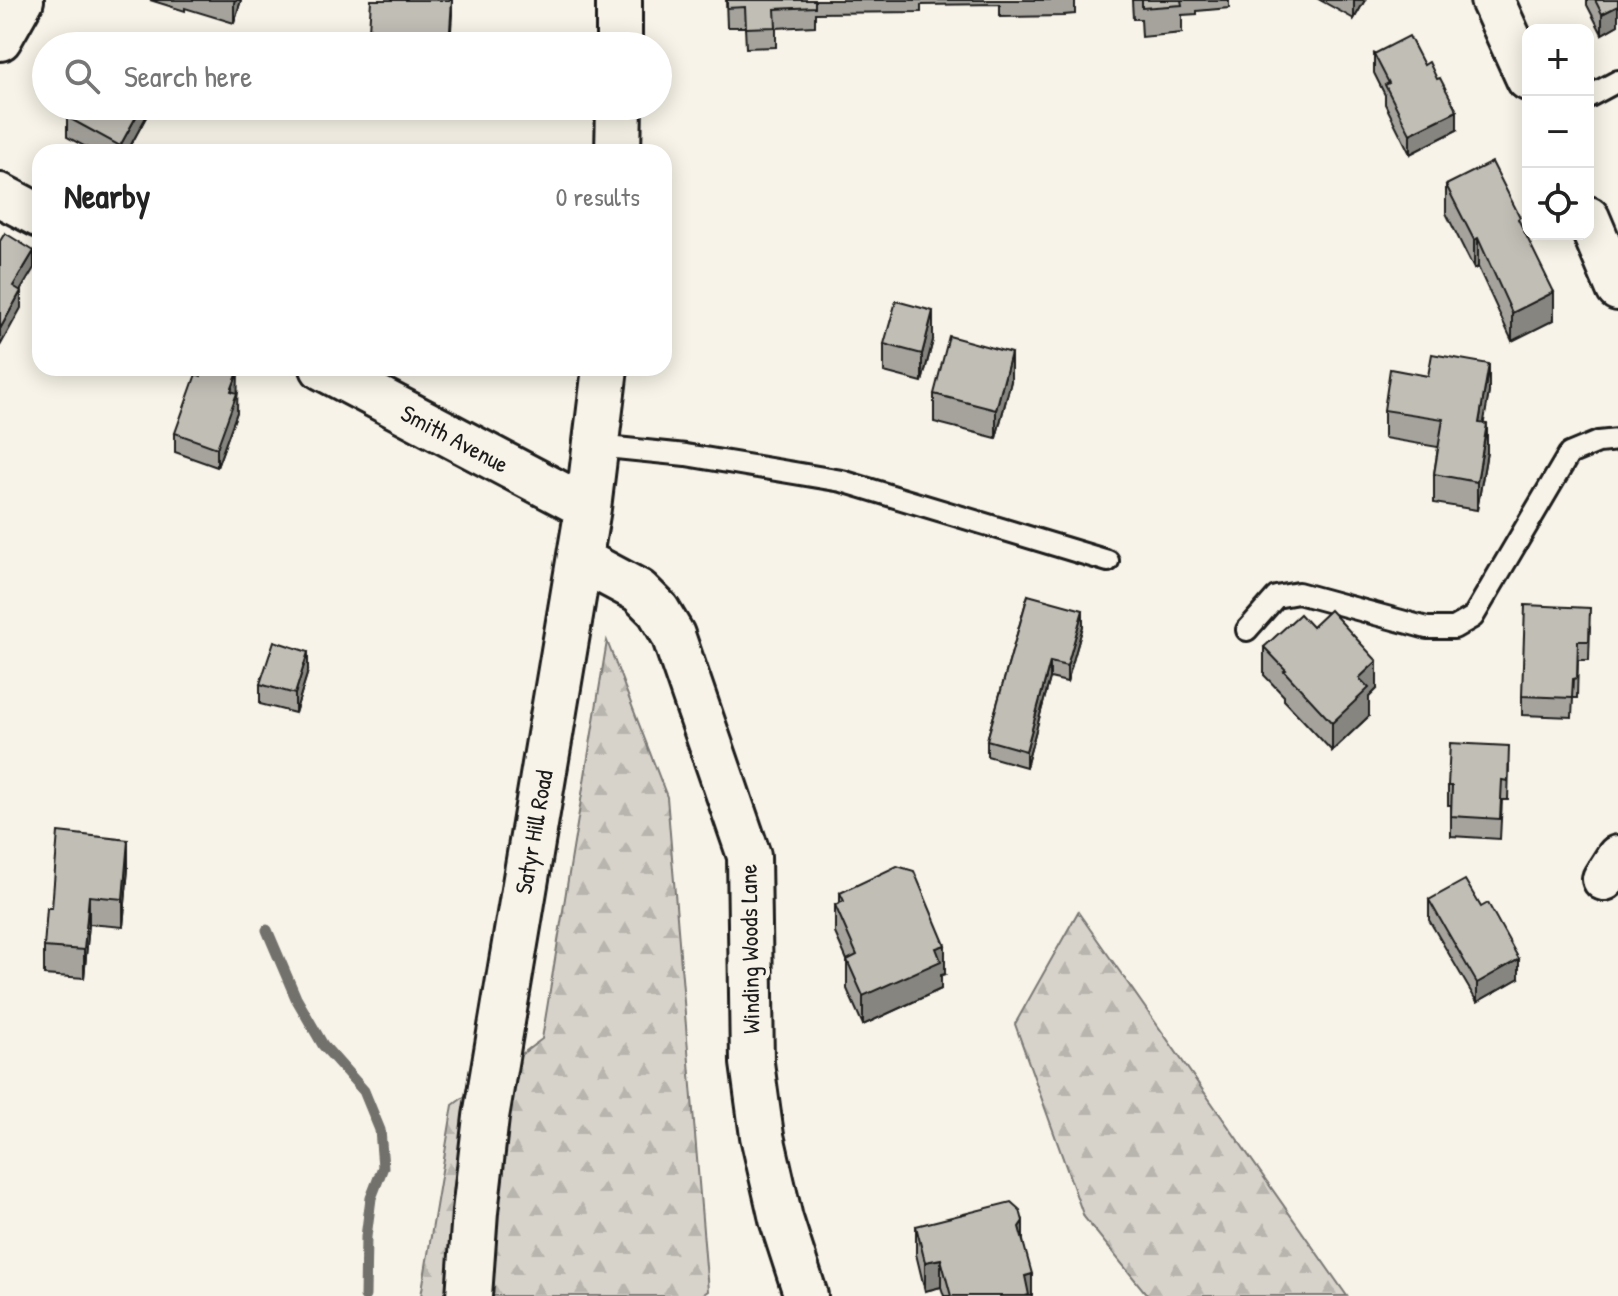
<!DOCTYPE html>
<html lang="en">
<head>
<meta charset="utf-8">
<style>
	body { margin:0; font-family:"Patrick Hand",sans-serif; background:#f6f6f6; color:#222 }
	.controls { position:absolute; right:24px; top:24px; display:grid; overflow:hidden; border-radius:16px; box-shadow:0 4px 20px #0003 }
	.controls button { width:72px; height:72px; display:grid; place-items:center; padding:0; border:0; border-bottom:2px solid #e0e0e0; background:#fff; color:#222; font:40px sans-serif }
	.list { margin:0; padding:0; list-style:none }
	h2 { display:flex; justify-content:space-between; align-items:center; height:104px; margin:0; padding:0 32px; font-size:34px }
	h2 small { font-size:26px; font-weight:400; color:#767676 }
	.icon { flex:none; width:44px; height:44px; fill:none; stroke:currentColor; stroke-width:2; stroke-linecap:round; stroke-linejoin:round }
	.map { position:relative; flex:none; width:1618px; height:1296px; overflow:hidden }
	.search { position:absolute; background:#fff; box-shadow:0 4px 20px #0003; left:32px; top:32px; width:640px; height:88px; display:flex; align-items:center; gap:20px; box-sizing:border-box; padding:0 28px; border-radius:44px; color:#767676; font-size:30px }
	.panel { position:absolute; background:#fff; box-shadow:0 4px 20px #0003; left:32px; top:144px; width:640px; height:232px; border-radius:24px }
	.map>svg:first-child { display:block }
</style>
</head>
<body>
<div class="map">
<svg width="1618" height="1296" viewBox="0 0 1618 1296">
	<defs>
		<pattern id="forest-firs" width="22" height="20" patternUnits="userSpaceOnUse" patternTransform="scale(2)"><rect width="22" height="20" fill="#d7d3cb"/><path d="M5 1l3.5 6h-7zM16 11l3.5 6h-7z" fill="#b8b5ae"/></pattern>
	</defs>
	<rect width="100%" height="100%" fill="#f7f3e8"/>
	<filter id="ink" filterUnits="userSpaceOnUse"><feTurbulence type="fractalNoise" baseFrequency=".0125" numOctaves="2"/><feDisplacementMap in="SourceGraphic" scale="16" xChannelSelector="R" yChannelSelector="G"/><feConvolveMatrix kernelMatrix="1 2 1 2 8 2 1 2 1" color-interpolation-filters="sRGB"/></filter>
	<g filter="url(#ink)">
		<g fill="url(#forest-firs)" stroke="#7a7874" stroke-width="2">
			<path d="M 607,641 L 667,797 L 708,1291 L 701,1296 L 421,1296 L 453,1105 L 542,1039 Z"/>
			<path d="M 1078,912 L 1347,1296 L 1148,1296 L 1084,1217 L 1015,1024 Z"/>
		</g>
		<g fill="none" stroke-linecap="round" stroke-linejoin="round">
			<path stroke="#72716c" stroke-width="11" d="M 267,930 L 296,998 L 323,1045 L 364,1091 L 380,1130 L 383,1167 L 371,1198 L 366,1237 L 365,1296"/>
			<g stroke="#1c1c1c" stroke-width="26">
				<g id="service">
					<path d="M 1588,97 L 1618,81"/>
					<path d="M 596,446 L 686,455 L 842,481 L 1108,561"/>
					<path d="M 1247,630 L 1276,597 L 1298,593 L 1427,628 L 1454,628 L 1473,617 L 1569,454 L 1598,442 L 1618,440"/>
				</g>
			</g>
			<g stroke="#1c1c1c" stroke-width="48">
				<g id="minor">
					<path d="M 1492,0 L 1528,79"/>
					<path d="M 0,39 L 22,0"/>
					<path d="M 0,195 L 40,216"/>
					<path d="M 1588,218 L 1618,289"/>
					<path d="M 322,368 L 588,508"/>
					<path d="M 579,559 L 639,591 L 658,610 L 673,635 L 749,856 L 752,1063 L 762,1136 L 781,1219 L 806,1296"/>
					<path d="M 1604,879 L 1618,857"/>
				</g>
			</g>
			<g stroke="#1c1c1c" stroke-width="50">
				<g id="tertiary">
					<path d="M 619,46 L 619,0"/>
					<path d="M 618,152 L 619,106"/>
					<path d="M 469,1296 L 475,1212 L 486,1117 L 588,508 L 605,368"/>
				</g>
			</g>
			<use href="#service" stroke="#f7f3e8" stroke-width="20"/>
			<use href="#minor" stroke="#f7f3e8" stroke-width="42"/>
			<use href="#tertiary" stroke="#f7f3e8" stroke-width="44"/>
		</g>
		<g fill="#a5a39c" stroke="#1c1c1c" stroke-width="2">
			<path d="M 150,0 L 241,0 L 234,23 L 185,8 L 185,11 Z"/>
			<path d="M 726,0 L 1075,0 L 1075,14 L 1064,15 L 1064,16 L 1000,17 L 1000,4 L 921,5 L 921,12 L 815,13 L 815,26 L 776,28 L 776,47 L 746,48 L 745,27 L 727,27 Z"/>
			<path d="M 1132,0 L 1229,0 L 1229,8 L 1197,11 L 1197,14 L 1182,15 L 1182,33 L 1142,37 L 1141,19 L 1133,19 Z"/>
			<path d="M 1320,0 L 1365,0 L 1354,19 Z"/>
			<path d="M 1587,0 L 1618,0 L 1618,25 L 1602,34 L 1587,5 Z"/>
			<path d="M 1374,54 L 1457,130 L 1410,154 L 1385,104 L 1385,95 L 1374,73 Z"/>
			<path d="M 152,106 L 127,152 L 95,152 L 67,137 L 67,117 Z"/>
			<path d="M 1446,185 L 1520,224 L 1554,320 L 1512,341 L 1478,267 L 1474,269 L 1446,213 Z"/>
			<path d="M 933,340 L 922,382 L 884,372 L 884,344 Z"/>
			<path d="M 1011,381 L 996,438 L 934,422 L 934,394 Z"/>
			<path d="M 238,392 L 237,396 L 237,412 L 217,467 L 175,452 L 175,433 Z"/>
			<path d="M 1489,392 L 1483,423 L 1487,452 L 1477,510 L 1434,503 L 1434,474 L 1438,447 L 1384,438 L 1384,410 Z"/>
			<path d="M 1028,595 L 1083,626 L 1067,682 L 1050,678 L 1026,767 L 987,756 L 987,740 Z"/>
			<path d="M 1312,627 L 1377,689 L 1369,697 L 1369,716 L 1332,751 L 1284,700 L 1284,696 L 1264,675 L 1264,647 Z"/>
			<path d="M 1590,627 L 1589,660 L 1578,660 L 1577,698 L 1573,698 L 1572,717 L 1522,715 L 1522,696 Z"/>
			<path d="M 308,671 L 295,713 L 260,704 L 260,684 Z"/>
			<path d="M 1509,766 L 1508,800 L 1502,800 L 1500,839 L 1451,836 L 1451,805 L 1448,805 L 1448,786 Z"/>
			<path d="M 99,837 L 128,868 L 123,927 L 89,924 L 84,978 L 44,975 L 44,947 L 52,908 Z"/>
			<path d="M 840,893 L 945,974 L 941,975 L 941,989 L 863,1025 L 847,989 L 847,960 L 835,933 L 835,905 L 840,902 Z"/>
			<path d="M 1429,900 L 1519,978 L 1477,1002 L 1429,920 Z"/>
			<path d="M 916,1226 L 1023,1240 L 1032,1296 L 944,1296 L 941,1287 L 925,1291 L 916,1254 Z"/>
		</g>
		<g fill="#86857f" stroke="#1c1c1c" stroke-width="2">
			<path d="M 235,0 L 241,0 L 234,23 L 234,3 Z"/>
			<path d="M 452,0 L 452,15 L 450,46 L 449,46 Z"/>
			<path d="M 1354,0 L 1365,0 L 1354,19 Z"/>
			<path d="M 1618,6 L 1618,25 L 1602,34 L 1602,14 Z"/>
			<path d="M 142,106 L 152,106 L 127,152 L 120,152 L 120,146 Z"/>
			<path d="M 1457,111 L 1457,130 L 1410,154 L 1410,134 Z"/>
			<path d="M 1478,238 L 1478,267 L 1474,269 L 1474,240 Z"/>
			<path d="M 34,251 L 34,268 L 13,303 L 13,286 Z"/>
			<path d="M 21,291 L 21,308 L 0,346 L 0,329 Z"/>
			<path d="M 1554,292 L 1554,320 L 1512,341 L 1512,313 Z"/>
			<path d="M 933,311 L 933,340 L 922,382 L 922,354 Z"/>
			<path d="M 1011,353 L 1011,381 L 996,438 L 996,410 Z"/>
			<path d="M 1489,364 L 1489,392 L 1479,451 L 1479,423 Z"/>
			<path d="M 238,372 L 237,412 L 217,467 L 217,448 L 231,391 Z"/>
			<path d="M 1487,424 L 1487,452 L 1477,510 L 1477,482 Z"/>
			<path d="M 1083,610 L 1083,626 L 1067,682 L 1067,666 Z"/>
			<path d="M 308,652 L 308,671 L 295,713 L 295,694 Z"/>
			<path d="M 1377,661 L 1377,689 L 1369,697 L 1369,716 L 1332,751 L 1332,723 L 1359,678 Z"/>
			<path d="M 1050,662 L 1050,678 L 1026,767 L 1026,751 Z"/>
			<path d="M 128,840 L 128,868 L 123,927 L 123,899 Z"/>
			<path d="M 89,896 L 89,924 L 84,978 L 84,950 Z"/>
			<path d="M 945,945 L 945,974 L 941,975 L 941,989 L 863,1025 L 863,996 L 936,948 Z"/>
			<path d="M 1519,959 L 1519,978 L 1477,1002 L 1477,983 Z"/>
			<path d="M 1023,1221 L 1023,1249 L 1019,1227 Z"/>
			<path d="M 941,1259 L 941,1287 L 925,1291 L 925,1262 Z"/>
			<path d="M 1032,1274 L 1032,1296 L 1025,1296 L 1025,1276 Z"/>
		</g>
		<g fill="#c0beb5" stroke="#1c1c1c" stroke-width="2">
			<path d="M 371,0 L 452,0 L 449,46 L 368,46 Z"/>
			<path d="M 727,0 L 815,0 L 815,7 L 775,9 L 776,27 L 746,28 L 745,7 L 727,8 Z"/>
			<path d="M 1142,0 L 1181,0 L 1182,5 L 1142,8 Z"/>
			<path d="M 1595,0 L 1618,0 L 1618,6 L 1602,14 Z"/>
			<path d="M 1409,36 L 1424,65 L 1429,62 L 1437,79 L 1440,78 L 1457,111 L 1410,134 L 1385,85 L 1389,83 L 1374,54 Z"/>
			<path d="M 73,106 L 142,106 L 120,146 L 67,117 Z"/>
			<path d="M 1492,162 L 1520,217 L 1518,219 L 1554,292 L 1512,313 L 1478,238 L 1474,240 L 1446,185 Z"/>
			<path d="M 5,233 L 34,251 L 13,286 L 21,291 L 0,329 L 0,241 Z"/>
			<path d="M 896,301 L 933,311 L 922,354 L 884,344 Z"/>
			<path d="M 949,336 L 1011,353 L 996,410 L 934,394 Z"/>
			<path d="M 1432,354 L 1489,364 L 1479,423 L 1487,424 L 1477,482 L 1434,474 L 1443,419 L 1384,410 L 1390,369 L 1428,376 Z"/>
			<path d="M 204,368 L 226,368 L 238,372 L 231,391 L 237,393 L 217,448 L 175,433 L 196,374 L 201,376 Z"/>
			<path d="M 1028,595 L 1083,610 L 1067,666 L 1050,662 L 1026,751 L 987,740 Z"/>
			<path d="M 1525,605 L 1590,608 L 1589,641 L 1578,641 L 1577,678 L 1573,679 L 1572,698 L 1522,696 Z"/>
			<path d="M 1330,610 L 1377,661 L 1359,678 L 1369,688 L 1332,723 L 1284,671 L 1286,670 L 1264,647 L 1300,614 L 1312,627 Z"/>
			<path d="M 274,641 L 308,652 L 295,694 L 260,684 Z"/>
			<path d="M 1450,743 L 1509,746 L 1508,781 L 1502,780 L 1500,819 L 1451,816 L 1452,786 L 1448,786 Z"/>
			<path d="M 58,832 L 128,840 L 123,899 L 89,896 L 84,950 L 44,947 L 47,908 L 52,908 Z"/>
			<path d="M 897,866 L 914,871 L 945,945 L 936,948 L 941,961 L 863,996 L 847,960 L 857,955 L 835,905 L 844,901 L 840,893 Z"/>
			<path d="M 1465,880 L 1481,907 L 1488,903 L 1519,959 L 1477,983 L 1429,900 Z"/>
			<path d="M 1011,1202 L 1020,1210 L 1023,1221 L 1019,1227 L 1032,1274 L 1025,1276 L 1029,1295 L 1025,1296 L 951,1296 L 941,1259 L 925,1262 L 916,1226 Z"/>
		</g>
	</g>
	<g text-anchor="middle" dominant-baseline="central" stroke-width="8" stroke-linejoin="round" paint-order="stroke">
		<g font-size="24" fill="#1c1c1c" stroke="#f7f3e8">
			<text transform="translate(455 438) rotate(28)">Smith Avenue</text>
			<text transform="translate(533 832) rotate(-80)">Satyr Hill Road</text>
			<text transform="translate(749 949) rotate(-91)">Winding Woods Lane</text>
		</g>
	</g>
</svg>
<div class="controls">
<button>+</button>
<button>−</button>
<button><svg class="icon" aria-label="locate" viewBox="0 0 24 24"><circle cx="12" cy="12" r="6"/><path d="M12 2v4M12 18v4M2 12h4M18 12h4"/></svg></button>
</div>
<div class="search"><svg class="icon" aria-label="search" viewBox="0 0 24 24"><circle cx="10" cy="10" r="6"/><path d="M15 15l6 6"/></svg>Search here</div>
<section class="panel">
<h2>Nearby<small>0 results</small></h2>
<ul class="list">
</ul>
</section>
</div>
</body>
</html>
